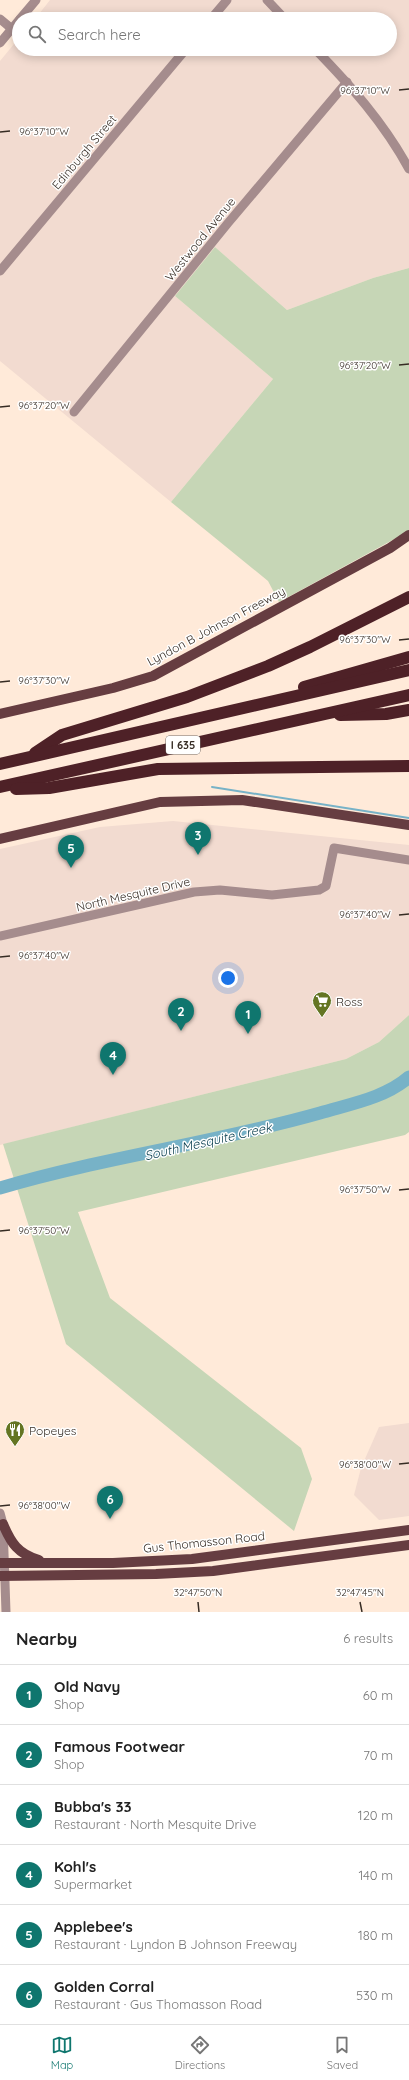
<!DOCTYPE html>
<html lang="en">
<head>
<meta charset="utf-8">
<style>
	body { margin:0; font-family:Quicksand,sans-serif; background:#f2f2f2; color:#222 }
	.you { position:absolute; left:228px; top:978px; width:14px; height:14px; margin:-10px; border:3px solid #fff; border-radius:50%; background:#1a73e8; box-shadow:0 0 0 6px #1a73e833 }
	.badge { display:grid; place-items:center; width:26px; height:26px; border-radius:50%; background:#0f766e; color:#fff; font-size:13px; font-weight:700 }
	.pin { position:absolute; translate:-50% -33px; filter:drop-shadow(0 1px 2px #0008) }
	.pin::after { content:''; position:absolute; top:21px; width:14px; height:12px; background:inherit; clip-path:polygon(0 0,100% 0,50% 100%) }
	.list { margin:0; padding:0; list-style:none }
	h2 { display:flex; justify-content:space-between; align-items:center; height:52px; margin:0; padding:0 16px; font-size:17px }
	h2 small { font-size:13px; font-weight:400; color:#767676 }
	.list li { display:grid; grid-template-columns:26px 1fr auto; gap:12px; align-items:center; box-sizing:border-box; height:60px; padding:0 16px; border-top:1px solid #e0e0e0 }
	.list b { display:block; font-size:15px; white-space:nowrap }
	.list p { margin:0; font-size:13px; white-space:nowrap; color:#767676 }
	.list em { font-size:13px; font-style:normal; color:#767676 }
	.icon { flex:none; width:22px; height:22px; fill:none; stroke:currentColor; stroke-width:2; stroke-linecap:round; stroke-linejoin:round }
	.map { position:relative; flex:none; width:409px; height:1612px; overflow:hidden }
	.search { position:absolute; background:#fff; box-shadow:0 2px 10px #0003; left:12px; right:12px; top:12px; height:44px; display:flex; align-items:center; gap:10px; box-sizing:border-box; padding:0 14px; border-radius:22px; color:#767676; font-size:15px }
	.sheet { height:412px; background:#fff }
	nav { display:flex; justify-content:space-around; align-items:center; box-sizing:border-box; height:56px; border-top:1px solid #e0e0e0; background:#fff; font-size:11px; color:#767676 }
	nav a { display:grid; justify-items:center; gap:2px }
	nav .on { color:#0f766e }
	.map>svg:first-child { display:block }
</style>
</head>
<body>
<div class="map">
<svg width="409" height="1612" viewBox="0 0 409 1612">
	<rect width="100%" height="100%" fill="#ffead9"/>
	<g fill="#f2dbd0">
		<path d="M 50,0 L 409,0 L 409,268 L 373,278 L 287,310 L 215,247 L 175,296 L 273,379 L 171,502 L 0,361 L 0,61 L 19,38 L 19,49 L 390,49 L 390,19 L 35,19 Z"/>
		<path d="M 173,821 L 409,845 L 409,1015 L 379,1042 L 346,1059 L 0,1145 L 0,849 L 100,827 Z"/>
		<path d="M 409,1423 L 409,1516 L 379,1520 L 354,1495 L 361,1468 L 379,1427 Z"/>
	</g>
	<g fill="#c6d6b6">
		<path d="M 215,247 L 287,310 L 373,278 L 409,268 L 409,531 L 279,602 L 268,581 L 171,502 L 273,379 L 175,296 Z"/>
		<path d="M 409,1015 L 409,1132 L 405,1135 L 78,1212 L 110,1298 L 301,1448 L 312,1479 L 294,1531 L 66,1344 L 3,1144 L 346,1059 L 379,1042 Z"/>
	</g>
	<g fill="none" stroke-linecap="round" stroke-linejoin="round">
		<path stroke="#77b2c7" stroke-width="2" d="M 212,787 L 409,818"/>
		<path stroke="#77b2c7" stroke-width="13" d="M 0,1188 C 105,1157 215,1143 320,1113 C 350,1104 385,1098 409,1077"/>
		<g stroke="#a58c8d" stroke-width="9">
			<path d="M 267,0 L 285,19"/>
			<path d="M 0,19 L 12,29"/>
			<path d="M 20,19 L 36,0"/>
			<path d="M 211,19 L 227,0"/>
			<path d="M 0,43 L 19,20"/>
			<path d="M 315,49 C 351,86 384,123 409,169"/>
			<path d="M 0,271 L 186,49"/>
			<path d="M 74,412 L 228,223 L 347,82"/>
			<path d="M 0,936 L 194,892 L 220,890 L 272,895 L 319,890 L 326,886 L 334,848 L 409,860"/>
			<path d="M 0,1513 L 3,1524 L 6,1612"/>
		</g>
		<g stroke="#663d41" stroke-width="10">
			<path d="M 0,714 L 113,688 L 153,676 L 390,548 L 409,535"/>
			<path d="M 0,839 L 160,802 L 242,800 L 409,825"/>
			<path d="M 3,1524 C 11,1543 18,1554 39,1560"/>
			<path d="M 0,1563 L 113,1563 L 192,1559 L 409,1530"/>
			<path d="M 0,1576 L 156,1574 L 213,1571 L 409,1545"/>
		</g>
		<g stroke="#4e2127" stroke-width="12">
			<path d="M 304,687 L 409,657"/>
			<path d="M 340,715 L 386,714 L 409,710"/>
			<path d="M 35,753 L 62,735 L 187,697 L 268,666 L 310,647 L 409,597"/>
			<path d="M 0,764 L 409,670"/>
			<path d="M 0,787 L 409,695"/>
			<path d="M 16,789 L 49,788 L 158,769 L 409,766"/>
		</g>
	</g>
	<path fill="none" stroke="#362c24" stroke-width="1.5" d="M 399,90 L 409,89M 0,132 L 10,131M 399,365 L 409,364M 0,407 L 10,406M 399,640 L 409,639M 0,682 L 10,681M 399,915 L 409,914M 0,957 L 10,956M 399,1190 L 409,1189M 0,1231 L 10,1230M 399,1464 L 409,1463M 0,1506 L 10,1505M 198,1602 L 199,1612M 360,1602 L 362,1612"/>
	<defs>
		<g id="supermarket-pin" transform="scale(1)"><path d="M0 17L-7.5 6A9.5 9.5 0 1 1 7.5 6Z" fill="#647523" stroke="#fff"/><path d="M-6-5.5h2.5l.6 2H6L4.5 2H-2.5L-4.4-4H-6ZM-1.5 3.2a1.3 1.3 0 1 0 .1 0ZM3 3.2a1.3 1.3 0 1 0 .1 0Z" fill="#fff"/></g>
		<g id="restaurant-pin" transform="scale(1)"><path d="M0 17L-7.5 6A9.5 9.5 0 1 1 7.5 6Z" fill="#647523" stroke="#fff"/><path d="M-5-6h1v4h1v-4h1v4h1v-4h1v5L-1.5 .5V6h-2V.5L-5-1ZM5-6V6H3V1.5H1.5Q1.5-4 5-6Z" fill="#fff"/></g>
	</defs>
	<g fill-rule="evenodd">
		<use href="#supermarket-pin" x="322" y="1001"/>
		<use href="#restaurant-pin" x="15" y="1430"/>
	</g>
	<g text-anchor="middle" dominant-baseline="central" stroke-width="3" stroke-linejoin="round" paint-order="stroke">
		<rect fill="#fff" stroke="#726b66" stroke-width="1" x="166" y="736" width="34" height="18" rx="3"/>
		<g font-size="11" font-weight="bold" fill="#362c24">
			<text x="183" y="745">I 635</text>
		</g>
		<g font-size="12" fill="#362c24" stroke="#fff">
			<text transform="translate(84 152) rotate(-50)">Edinburgh Street</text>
			<text transform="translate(200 239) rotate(-51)">Westwood Avenue</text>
			<text transform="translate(216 626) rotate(-28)">Lyndon B Johnson Freeway</text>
			<text transform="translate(133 894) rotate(-13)">North Mesquite Drive</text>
			<text transform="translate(204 1542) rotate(-6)">Gus Thomasson Road</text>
		</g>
		<g font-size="12" fill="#362c24" stroke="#fff" text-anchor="start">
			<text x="336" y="1001">Ross</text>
			<text x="29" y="1430">Popeyes</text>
		</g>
		<g font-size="13" font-style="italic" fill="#063c4c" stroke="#fff">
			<text transform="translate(208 1141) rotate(-13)">South Mesquite Creek</text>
		</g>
	</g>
	<g font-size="10" text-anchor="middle" fill="#362c24" stroke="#fff" stroke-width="3" stroke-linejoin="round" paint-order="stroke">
		<text x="365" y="94">96°37'10"W</text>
		<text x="44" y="135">96°37'10"W</text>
		<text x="365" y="369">96°37'20"W</text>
		<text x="44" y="409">96°37'20"W</text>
		<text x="365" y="643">96°37'30"W</text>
		<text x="44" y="684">96°37'30"W</text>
		<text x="365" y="918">96°37'40"W</text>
		<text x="44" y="959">96°37'40"W</text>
		<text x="365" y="1193">96°37'50"W</text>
		<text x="44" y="1234">96°37'50"W</text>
		<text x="365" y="1468">96°38'00"W</text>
		<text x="44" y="1509">96°38'00"W</text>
		<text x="198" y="1596">32°47'50"N</text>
		<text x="360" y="1596">32°47'45"N</text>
	</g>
</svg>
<div class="you"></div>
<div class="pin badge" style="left:248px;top:1034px">1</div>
<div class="pin badge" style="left:181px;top:1031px">2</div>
<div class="pin badge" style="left:198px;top:855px">3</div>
<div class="pin badge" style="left:113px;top:1075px">4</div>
<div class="pin badge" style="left:71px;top:868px">5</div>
<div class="pin badge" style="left:110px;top:1519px">6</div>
<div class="search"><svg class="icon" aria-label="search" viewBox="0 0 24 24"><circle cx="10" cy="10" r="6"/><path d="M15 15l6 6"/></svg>Search here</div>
</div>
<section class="sheet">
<h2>Nearby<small>6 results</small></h2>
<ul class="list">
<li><span class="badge">1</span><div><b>Old Navy</b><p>Shop</p></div><em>60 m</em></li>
<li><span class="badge">2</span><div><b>Famous Footwear</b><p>Shop</p></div><em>70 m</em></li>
<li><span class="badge">3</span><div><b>Bubba's 33</b><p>Restaurant · North Mesquite Drive</p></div><em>120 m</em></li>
<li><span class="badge">4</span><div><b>Kohl's</b><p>Supermarket</p></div><em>140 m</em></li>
<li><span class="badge">5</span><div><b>Applebee's</b><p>Restaurant · Lyndon B Johnson Freeway</p></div><em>180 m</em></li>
<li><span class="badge">6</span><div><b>Golden Corral</b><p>Restaurant · Gus Thomasson Road</p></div><em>530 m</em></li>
</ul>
</section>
<nav>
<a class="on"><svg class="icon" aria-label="map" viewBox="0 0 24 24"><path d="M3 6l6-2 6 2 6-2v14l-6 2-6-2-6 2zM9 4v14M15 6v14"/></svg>Map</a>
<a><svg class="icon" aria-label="directions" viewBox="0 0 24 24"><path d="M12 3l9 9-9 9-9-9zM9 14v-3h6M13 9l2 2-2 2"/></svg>Directions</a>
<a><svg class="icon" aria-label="saved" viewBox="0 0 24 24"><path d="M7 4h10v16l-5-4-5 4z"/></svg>Saved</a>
</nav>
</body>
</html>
